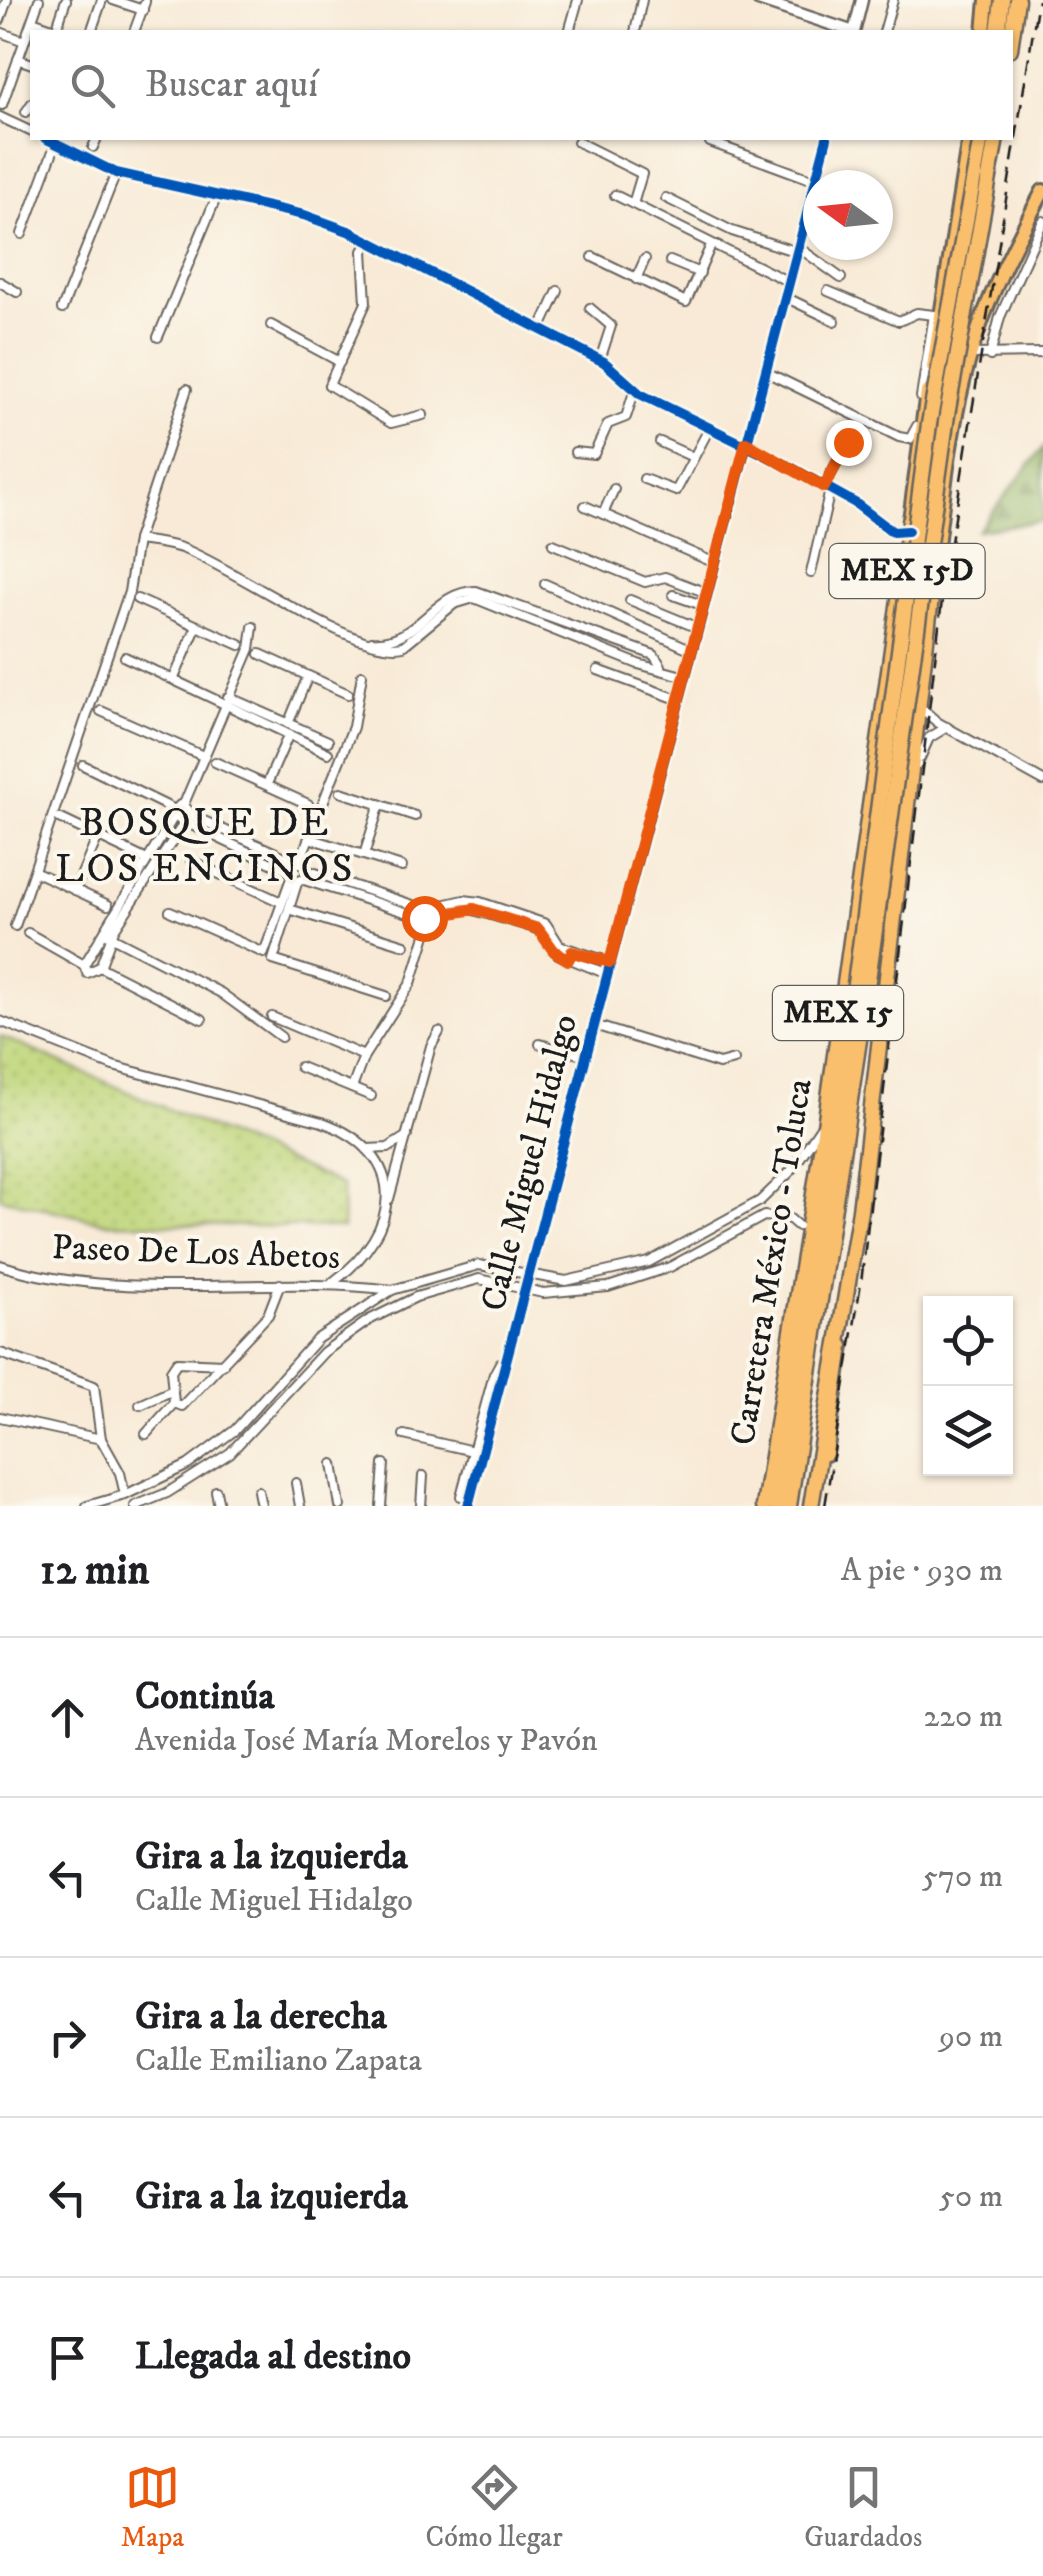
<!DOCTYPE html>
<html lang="es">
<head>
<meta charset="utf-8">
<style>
	body { margin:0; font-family:"IM FELL DW Pica",serif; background:#f2f2f2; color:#202124 }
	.controls { position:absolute; right:30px; bottom:30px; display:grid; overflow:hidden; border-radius:0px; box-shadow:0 2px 8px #0004 }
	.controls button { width:90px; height:90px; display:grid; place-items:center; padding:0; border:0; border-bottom:2px solid #e0e0e0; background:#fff; color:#202124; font:50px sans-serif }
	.compass { position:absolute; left:803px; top:170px; width:90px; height:90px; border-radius:50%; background:#fff; box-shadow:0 2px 8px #0004; rotate:285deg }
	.stop { position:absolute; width:30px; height:30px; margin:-22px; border:8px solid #ea580c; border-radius:50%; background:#fff }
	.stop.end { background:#ea580c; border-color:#fff; box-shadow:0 2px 10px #0008 }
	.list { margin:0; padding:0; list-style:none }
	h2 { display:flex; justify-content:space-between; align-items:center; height:130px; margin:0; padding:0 40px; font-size:42px }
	h2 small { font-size:32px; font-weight:400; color:#757577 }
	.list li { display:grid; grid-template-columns:65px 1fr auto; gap:30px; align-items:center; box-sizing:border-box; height:160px; padding:0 40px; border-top:2px solid #e0e0e0 }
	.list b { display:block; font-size:38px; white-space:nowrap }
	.list p { margin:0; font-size:32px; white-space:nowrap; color:#757577 }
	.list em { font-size:32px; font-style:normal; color:#757577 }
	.icon { flex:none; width:55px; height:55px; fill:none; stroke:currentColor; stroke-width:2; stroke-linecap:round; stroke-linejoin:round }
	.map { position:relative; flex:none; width:1043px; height:1506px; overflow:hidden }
	.search { position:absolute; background:#fff; box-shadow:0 2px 8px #0004; left:30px; right:30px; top:30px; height:110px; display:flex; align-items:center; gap:25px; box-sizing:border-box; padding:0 35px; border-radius:0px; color:#757577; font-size:38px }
	.sheet { height:930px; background:#fff }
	nav { display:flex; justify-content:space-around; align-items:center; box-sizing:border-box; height:140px; border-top:2px solid #e0e0e0; background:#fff; font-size:28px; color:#757577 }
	nav a { display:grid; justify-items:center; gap:5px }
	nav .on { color:#ea580c }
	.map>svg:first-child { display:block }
</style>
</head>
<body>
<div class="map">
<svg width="1043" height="1506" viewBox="0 0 1043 1506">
	<defs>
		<pattern id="grass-dots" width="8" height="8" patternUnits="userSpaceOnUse" patternTransform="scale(2.5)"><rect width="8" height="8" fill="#bfd67a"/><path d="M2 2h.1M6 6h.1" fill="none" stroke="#a4b769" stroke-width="1.8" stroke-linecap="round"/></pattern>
		<pattern id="forest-firs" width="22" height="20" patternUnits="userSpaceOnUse" patternTransform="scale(2.5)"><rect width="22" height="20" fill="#97b76a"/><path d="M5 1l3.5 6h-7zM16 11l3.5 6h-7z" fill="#7a9456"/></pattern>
	</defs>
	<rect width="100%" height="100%" fill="#fbf7ec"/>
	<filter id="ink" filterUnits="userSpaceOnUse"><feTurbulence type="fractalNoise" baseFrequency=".01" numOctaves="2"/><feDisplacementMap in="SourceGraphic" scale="20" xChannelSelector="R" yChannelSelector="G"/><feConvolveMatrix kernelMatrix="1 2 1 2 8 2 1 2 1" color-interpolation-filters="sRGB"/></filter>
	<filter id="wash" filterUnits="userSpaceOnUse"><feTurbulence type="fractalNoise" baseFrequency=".0048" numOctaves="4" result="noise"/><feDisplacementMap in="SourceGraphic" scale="40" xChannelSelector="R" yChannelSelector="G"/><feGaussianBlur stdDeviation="2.25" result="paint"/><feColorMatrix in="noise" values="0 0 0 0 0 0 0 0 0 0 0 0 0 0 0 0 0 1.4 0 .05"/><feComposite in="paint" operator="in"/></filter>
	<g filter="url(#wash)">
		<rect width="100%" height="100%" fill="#f8ead6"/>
		<path fill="url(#grass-dots)" stroke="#6e794b" stroke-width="2.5" d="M 0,1036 L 342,1185 L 343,1228 L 108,1223 L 0,1198 Z"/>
		<path fill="url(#forest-firs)" stroke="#5a6a43" stroke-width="2.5" d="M 1043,448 L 1043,521 L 978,530 Z"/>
	</g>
	<g filter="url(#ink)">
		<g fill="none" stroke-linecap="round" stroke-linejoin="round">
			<path stroke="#ccc1b1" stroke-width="12" stroke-dasharray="12 6" stroke-linecap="butt" d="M 927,392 C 929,376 933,364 951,365 L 963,374"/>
			<g stroke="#69645d" stroke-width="12">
				<g id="minor">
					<path d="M 113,0 L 143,10"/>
					<path d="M 0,20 L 7,0"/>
					<path d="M 32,21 L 64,32"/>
					<path d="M 56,30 L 66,0"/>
					<path d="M 0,32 L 24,41"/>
					<path d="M 91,32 L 102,0"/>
					<path d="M 134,32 L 145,2"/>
					<path d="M 569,32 L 578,0"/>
					<path d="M 635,32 L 642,0"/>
					<path d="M 884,32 L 893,0"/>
					<path d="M 18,59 L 32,64"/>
					<path d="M 2,105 L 39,0"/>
					<path d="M 26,112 L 32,103"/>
					<path d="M 0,117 L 32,132"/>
					<path d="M 45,138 L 116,173 L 304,215 L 351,232 L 604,362 L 640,394 L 790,467 L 855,503 L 893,532 L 908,531"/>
					<path d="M 578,142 L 642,174 L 633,204"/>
					<path d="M 710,142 L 816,181"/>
					<path d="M 93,147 L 97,138"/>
					<path d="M 615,195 L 789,282"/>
					<path d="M 666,198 L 732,231 L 797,252"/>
					<path d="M 22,234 L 56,143"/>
					<path d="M 370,241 L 363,251 L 366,303 L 329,385 L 391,423 L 423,415"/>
					<path d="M 798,247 L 841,278"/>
					<path d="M 593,257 L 686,302 L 711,245"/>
					<path d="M 670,261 L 700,273"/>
					<path d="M 636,279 L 645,259"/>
					<path d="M 0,282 L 17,292"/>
					<path d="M 828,291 L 899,321 L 917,313 L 934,315"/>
					<path d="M 785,297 L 835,321"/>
					<path d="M 590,308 L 611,326 L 600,360"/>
					<path d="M 62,309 L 116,173"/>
					<path d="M 271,325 L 340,362"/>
					<path d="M 541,328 L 558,291"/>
					<path d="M 158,337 L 216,198"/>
					<path d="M 970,354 L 1043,353"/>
					<path d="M 990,356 L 1000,317 L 1043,221"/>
					<path d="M 764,371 L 899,437 L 910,439 L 917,426"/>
					<path d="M 921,397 L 934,315 L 941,315"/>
					<path d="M 660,442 L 693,457"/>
					<path d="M 575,452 L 594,454 L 608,424 L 626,417 L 635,389"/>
					<path d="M 644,479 L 676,491 L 710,427"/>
					<path d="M 824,487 L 848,442"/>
					<path d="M 585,506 L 715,563"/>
					<path d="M 603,514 L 614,489"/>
					<path d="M 137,540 C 153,542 169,543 184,549 C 234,568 357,657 403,646 L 454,604 L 474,598 L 638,664 L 686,677"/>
					<path d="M 553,544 L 645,582 L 665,577 L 707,593"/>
					<path d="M 811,573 L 830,490"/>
					<path d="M 545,584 L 692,650"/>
					<path d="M 673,595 L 705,606"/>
					<path d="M 137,599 L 240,645"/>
					<path d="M 630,600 L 698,628"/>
					<path d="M 372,641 C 418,645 433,591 476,591 L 654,655 L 661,666"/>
					<path d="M 260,654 L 348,694"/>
					<path d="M 125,657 L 328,753"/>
					<path d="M 598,670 L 680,700"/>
					<path d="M 174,678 L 197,626"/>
					<path d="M 228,697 L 328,741"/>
					<path d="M 919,706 L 937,722 L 1043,781"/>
					<path d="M 101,711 L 203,756"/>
					<path d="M 288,724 L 308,676"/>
					<path d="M 215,762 L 308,804"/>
					<path d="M 83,765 L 173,809"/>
					<path d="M 917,765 L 929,738 L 947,727"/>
					<path d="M 267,784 L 288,736"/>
					<path d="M 341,792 L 415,816"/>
					<path d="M 183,806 L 250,649 L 253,627"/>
					<path d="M 188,814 L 303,865"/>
					<path d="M 59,818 L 147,860"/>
					<path d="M 173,818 L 84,965 L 87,973 L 100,967 L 114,930 L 188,817 L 188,810 L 180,805 L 172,813 L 181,821"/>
					<path d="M 183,821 L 288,871"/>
					<path d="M 309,838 L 402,867"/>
					<path d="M 364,855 L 380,804"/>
					<path d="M 191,861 L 281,902"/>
					<path d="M 299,863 L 353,727 L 362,675"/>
					<path d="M 306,870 L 425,909 L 464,900 L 480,902 L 546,924 L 560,946 L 610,962"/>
					<path d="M 38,873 L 108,905"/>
					<path d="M 301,879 L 424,918 L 467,908 L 532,927 L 542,932 L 558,954 L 607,974"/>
					<path d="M 298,880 L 273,960 L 386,996"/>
					<path d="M 75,890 L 98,836"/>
					<path d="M 289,909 L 405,945"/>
					<path d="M 170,911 L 264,953 L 291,878"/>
					<path d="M 15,926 L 129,592 L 137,540 L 187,389"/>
					<path d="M 28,933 L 84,965"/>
					<path d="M 106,934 L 221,993 L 281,1037"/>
					<path d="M 100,967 L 202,1019"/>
					<path d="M 816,1003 L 815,1011 L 835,1033"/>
					<path d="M 272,1017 L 364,1056"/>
					<path d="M 0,1021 L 113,1066 L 322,1122 C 411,1154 402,1232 333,1282"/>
					<path d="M 594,1025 L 719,1064 L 734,1060"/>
					<path d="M 540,1044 L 586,1056"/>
					<path d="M 300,1067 L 371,1096"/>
					<path d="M 352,1088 L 364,1056 L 411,983 L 431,919"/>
					<path d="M 367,1149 L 388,1148 L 407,1136"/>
					<path d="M 389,1199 L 431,1046 L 439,1032"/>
					<path d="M 0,1265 C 119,1304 267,1274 392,1290"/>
					<path d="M 0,1353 L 94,1386 L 101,1439 L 120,1473 L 125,1495"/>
					<path d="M 174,1403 L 182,1406 L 268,1315 L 280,1284"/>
					<path d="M 174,1403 L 171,1371 L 177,1362 L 223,1364"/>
					<path d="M 140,1405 L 171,1391"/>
					<path d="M 0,1417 L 101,1439"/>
					<path d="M 146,1434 L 174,1403"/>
					<path d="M 404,1435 L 473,1451"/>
					<path d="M 333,1464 L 340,1506"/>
					<path d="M 296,1483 L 300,1506"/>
					<path d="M 216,1491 L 219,1506"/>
					<path d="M 258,1491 L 261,1506"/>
					<path d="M 461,1496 L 494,1374 L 500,1363 L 507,1362"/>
					<path d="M 87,1506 L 125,1495 L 188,1465 L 235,1430 L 317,1339 L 392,1290 L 479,1265 L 566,1281 L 649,1262 L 760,1201 L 791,1171 L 821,1127"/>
					<path d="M 135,1506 L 167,1493 L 230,1453 L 324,1352 L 369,1320 L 416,1297 L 479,1279 L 543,1293 L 608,1287 L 670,1267 L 764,1216 L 790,1219 L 798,1226"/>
					<path d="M 381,1506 L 384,1464"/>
					<path d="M 421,1506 L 423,1476"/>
					<path d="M 468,1506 L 827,138"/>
				</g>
			</g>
			<g stroke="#69645d" stroke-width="15">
				<path id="tertiary" d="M 758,0 L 854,32 L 862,0"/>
			</g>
			<g stroke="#69645d" stroke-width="18">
				<g id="primary">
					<path d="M 984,32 L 987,0"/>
					<path d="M 933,367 L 969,138"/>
					<path d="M 910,520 L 927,392"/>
					<path d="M 935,563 C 943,495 950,426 969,359 C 985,301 1015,244 1043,191"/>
					<path d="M 826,1454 L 842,1346"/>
				</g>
			</g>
			<g stroke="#69645d" stroke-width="19">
				<g id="motorway">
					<path d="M 998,32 L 1002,0"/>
					<path d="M 1010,49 L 1017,0"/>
					<path d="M 764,1506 L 826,1119 L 910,521"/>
					<path d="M 776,1506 L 852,1007"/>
					<path d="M 789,1506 L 867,987"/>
					<path d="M 811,1506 L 860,1210 L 935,563"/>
				</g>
			</g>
			<use href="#minor" stroke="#fff" stroke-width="8"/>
			<use href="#tertiary" stroke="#fff" stroke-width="10"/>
			<use href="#primary" stroke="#f9bf6d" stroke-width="12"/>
			<use href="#motorway" stroke="#f9bf6d" stroke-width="14"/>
			<path stroke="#1c1c1c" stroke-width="2.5" stroke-dasharray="15 8" stroke-linecap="butt" d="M 825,1506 L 861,1283 L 943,592 L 1038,0"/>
			<g stroke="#69645d" stroke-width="19" stroke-linecap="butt">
				<g id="motorway-bridge">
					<path d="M 867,987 L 947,415 L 996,138"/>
					<path d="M 852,1007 L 929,424 L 981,138"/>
				</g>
			</g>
			<use href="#motorway-bridge" stroke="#f9bf6d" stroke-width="14"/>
			<g stroke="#fbf7ec" stroke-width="16">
				<g id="cycleway">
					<path d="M 45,138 L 116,173 L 304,215 L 351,232 L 604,362 L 640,394 L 790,467 L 855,503 L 893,532 L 908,531"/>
					<path d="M 468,1506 L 827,138"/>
				</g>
			</g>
			<use href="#cycleway" stroke="#0057b8" stroke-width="10"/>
		</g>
	</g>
	<g fill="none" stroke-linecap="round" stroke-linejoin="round" filter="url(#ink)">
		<path stroke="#ea580c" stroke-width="12" d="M 424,918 L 474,909 L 538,929 L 554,951 L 568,960 L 572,952 L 610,962 L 746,443 L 824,487 L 848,442"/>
	</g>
	<g text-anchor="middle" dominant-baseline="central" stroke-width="8" stroke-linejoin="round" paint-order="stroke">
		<g fill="#fbf7ec" stroke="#5f5e5a" stroke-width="2.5">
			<rect x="829.5" y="544" width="155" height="54" rx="8"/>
			<rect x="773" y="986" width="130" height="54" rx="8"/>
		</g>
		<g font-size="32" font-weight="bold" fill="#1c1c1c">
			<text x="907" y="571">MEX 15D</text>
			<text x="838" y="1013">MEX 15</text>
		</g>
		<g font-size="35" fill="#1c1c1c" stroke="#fbf7ec">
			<text transform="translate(530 1163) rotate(-76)">Calle Miguel Hidalgo</text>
			<text transform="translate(196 1253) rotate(2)">Paseo De Los Abetos</text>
			<text transform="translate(772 1262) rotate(-81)">Carretera México - Toluca</text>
		</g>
		<g font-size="40" letter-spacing="2.5" fill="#1c1c1c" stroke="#fbf7ec">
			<text x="205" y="824">BOSQUE DE<tspan x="205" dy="46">LOS ENCINOS</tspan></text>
		</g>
	</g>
</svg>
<div class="controls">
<button><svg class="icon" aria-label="locate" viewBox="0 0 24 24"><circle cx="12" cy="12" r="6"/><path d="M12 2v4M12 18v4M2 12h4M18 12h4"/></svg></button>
<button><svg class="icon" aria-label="layers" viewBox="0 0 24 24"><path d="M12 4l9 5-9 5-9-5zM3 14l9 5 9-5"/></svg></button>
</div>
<svg class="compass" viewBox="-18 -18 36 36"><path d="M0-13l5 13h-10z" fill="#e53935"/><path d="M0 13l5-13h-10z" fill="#757577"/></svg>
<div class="stop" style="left:424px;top:918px"></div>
<div class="stop end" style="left:848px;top:442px"></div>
<div class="search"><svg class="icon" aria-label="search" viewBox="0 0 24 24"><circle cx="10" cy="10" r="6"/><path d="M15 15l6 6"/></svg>Buscar aquí</div>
</div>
<section class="sheet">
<h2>12 min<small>A pie · 930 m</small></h2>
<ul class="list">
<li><svg class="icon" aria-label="ahead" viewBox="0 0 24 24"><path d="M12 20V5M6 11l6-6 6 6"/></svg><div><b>Continúa</b><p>Avenida José María Morelos y Pavón</p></div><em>220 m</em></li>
<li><svg class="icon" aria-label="left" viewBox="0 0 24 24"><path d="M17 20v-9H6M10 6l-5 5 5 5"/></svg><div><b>Gira a la izquierda</b><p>Calle Miguel Hidalgo</p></div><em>570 m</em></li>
<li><svg class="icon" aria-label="right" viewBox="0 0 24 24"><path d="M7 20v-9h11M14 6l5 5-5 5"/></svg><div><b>Gira a la derecha</b><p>Calle Emiliano Zapata</p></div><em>90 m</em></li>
<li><svg class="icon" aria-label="left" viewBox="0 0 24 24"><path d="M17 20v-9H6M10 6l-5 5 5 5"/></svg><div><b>Gira a la izquierda</b></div><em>50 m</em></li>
<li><svg class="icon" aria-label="arrive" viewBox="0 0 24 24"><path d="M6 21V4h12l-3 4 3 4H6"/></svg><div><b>Llegada al destino</b></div></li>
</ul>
</section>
<nav>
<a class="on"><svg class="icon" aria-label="map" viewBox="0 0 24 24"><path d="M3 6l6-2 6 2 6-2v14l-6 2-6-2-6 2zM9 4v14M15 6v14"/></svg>Mapa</a>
<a><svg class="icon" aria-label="directions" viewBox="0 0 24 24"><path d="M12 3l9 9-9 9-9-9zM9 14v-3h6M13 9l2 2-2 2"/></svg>Cómo llegar</a>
<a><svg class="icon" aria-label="saved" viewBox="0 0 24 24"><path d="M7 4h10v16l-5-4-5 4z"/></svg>Guardados</a>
</nav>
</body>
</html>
